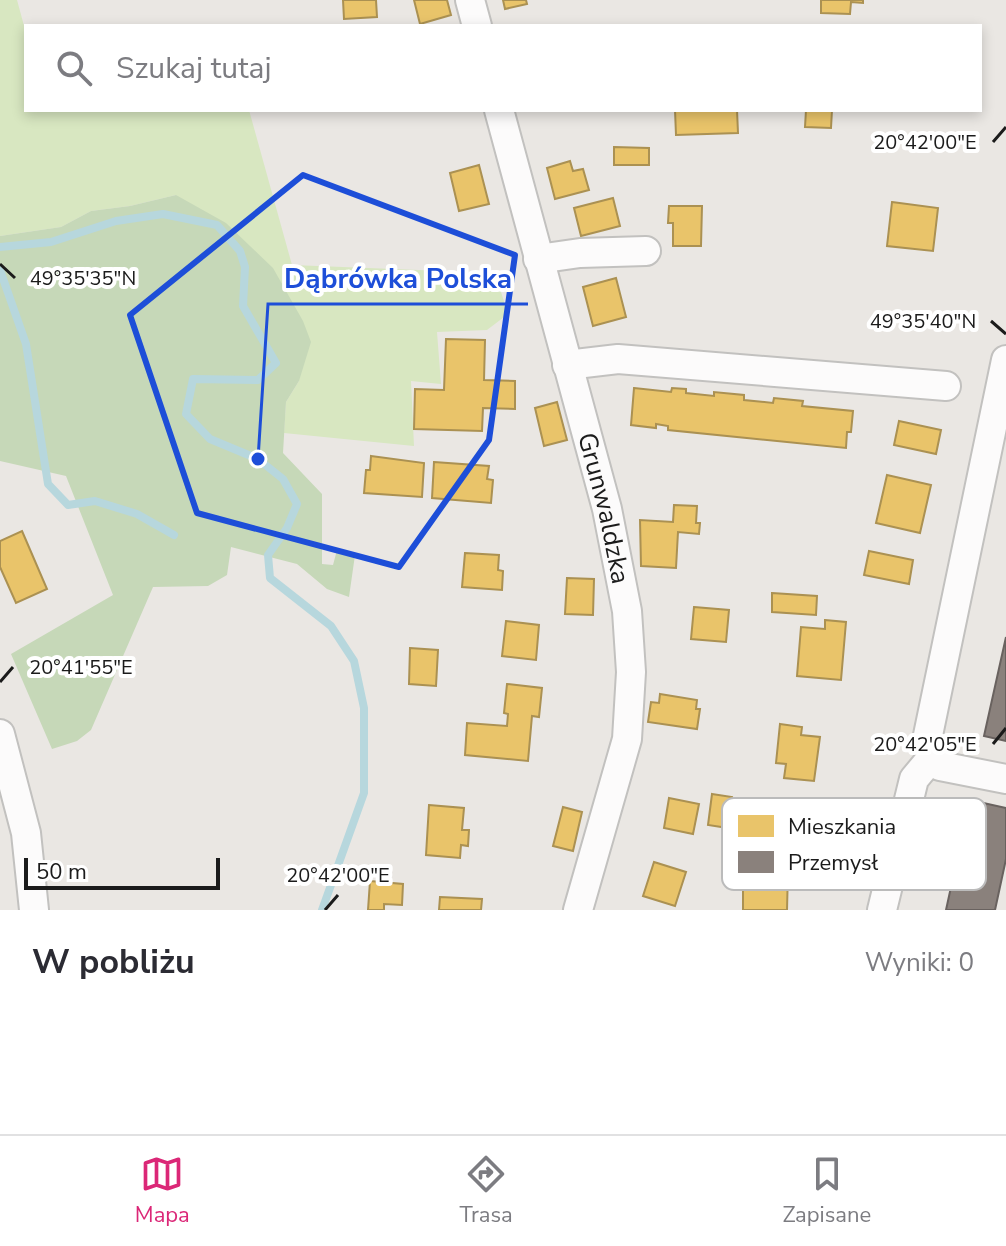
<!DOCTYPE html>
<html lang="pl">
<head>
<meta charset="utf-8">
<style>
	body { margin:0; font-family:"Nunito Sans",sans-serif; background:#f2f2f3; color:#2b2b33 }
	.scale { position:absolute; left:24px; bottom:20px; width:196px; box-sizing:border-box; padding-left:8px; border:4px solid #1b1b1b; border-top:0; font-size:22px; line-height:28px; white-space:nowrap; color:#1b1b1b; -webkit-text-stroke:6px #fff; paint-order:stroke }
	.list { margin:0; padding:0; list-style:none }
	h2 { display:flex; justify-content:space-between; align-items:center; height:104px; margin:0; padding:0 32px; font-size:34px }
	h2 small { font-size:26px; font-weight:400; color:#7c7c81 }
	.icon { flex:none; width:44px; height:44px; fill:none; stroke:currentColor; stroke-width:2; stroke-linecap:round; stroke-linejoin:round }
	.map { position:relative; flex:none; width:1006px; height:910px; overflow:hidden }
	.search { position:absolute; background:#fff; box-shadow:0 4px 12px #0003; left:24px; right:24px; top:24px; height:88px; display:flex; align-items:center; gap:20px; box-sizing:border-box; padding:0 28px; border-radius:0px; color:#7c7c81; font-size:30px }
	.sheet { height:224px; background:#fff }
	nav { display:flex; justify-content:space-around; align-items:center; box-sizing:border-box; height:112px; border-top:2px solid #e1e1e2; background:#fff; font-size:22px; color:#7c7c81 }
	nav a { display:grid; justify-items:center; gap:4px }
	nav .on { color:#db2777 }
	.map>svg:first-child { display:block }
</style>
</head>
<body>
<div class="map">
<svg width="1006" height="910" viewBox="0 0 1006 910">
	<rect width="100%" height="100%" fill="#eae7e3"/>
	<path fill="#d8e7c1" d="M 0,0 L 17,0 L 26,33 L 26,110 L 249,110 L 292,265 L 495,273 L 508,314 L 487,330 L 437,332 L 441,384 L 411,381 L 414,446 L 284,433 L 286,402 L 299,381 L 176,195 L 130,206 L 91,211 L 61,227 L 0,236 Z"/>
	<path fill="#c6d8b8" d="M 176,195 L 226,223 L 273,268 L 303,321 L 311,342 L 299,381 L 286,402 L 283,453 L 322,494 L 322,564 L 333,565 L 337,550 L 355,555 L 349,597 L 327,589 L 297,564 L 231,547 L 227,575 L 208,586 L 153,587 L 91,730 L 77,741 L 52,749 L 11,654 L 113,595 L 66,476 L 0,461 L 0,236 L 61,227 L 91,211 L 130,206 Z"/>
	<g fill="#e9c46a" stroke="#ab9152" stroke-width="2">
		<path d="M 343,0 L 376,0 L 377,17 L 344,19 Z"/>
		<path d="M 414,0 L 447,0 L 451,15 L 420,24 Z"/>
		<path d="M 503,0 L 526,0 L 527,4 L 505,9 Z"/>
		<path d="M 821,0 L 863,0 L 863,3 L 851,2 L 850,14 L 821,13 Z"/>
		<path d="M 675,110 L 737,110 L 738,133 L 676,135 Z"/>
		<path d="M 806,110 L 832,110 L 831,128 L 805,127 Z"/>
		<path d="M 614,147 L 649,148 L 649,165 L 614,165 Z"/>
		<path d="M 570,161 L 573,171 L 583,169 L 589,190 L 555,199 L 547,168 Z"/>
		<path d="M 479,165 L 489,204 L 459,211 L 450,173 Z"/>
		<path d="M 613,198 L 620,226 L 581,236 L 574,208 Z"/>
		<path d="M 892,202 L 938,208 L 933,251 L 887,246 Z"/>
		<path d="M 669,206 L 702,206 L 701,246 L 673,246 L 673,223 L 668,223 Z"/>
		<path d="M 616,278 L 626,317 L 593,326 L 583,287 Z"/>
		<path d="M 446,339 L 485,340 L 484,380 L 515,381 L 515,409 L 483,408 L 482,431 L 414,429 L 415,389 L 444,390 Z"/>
		<path d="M 634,388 L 671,392 L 672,388 L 686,389 L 686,393 L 714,396 L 714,392 L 744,395 L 744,400 L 773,403 L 774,398 L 803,401 L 802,406 L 853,411 L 851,432 L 847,432 L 846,448 L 668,430 L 668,426 L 656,424 L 656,428 L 631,425 Z"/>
		<path d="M 557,402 L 567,440 L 544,446 L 535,408 Z"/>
		<path d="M 899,421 L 941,430 L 936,454 L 894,445 Z"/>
		<path d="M 371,456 L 424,463 L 422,497 L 364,493 L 366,470 L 370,470 Z"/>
		<path d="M 434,462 L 489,466 L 487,479 L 493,480 L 491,503 L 432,498 Z"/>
		<path d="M 887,475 L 931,485 L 920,533 L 876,523 Z"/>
		<path d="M 674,505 L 697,506 L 696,523 L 700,523 L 699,534 L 678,532 L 676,568 L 641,566 L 640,520 L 673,522 Z"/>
		<path d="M 22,531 L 47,589 L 16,603 L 0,567 L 0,541 Z"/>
		<path d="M 869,551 L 913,560 L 909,584 L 864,575 Z"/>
		<path d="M 465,553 L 499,555 L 498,570 L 503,571 L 502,590 L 462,587 Z"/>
		<path d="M 567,578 L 594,579 L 593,615 L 565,614 Z"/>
		<path d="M 772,593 L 817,596 L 816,615 L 772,612 Z"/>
		<path d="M 694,607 L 729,610 L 726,642 L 691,639 Z"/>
		<path d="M 825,620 L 846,622 L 841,680 L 797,676 L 801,627 L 825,629 Z"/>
		<path d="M 506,621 L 539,625 L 536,660 L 502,656 Z"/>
		<path d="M 410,648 L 438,650 L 436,686 L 409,684 Z"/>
		<path d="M 507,684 L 542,688 L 539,717 L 532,716 L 528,761 L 465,755 L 467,723 L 507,726 L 508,714 L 504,713 Z"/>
		<path d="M 660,694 L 697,700 L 696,709 L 700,709 L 697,729 L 648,722 L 651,702 L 659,703 Z"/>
		<path d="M 780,724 L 802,727 L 801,735 L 820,737 L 814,781 L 784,778 L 786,764 L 776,763 Z"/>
		<path d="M 712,794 L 732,797 L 728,828 L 708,825 Z"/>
		<path d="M 669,798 L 699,804 L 693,834 L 664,828 Z"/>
		<path d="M 429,805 L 464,808 L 462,830 L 469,830 L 468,846 L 461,845 L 460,858 L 426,855 Z"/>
		<path d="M 563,807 L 582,812 L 573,851 L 553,846 Z"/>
		<path d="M 654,862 L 686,872 L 675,906 L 643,896 Z"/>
		<path d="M 743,870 L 788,870 L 787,910 L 743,910 Z"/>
		<path d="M 370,881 L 403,884 L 402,905 L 384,904 L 384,910 L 368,910 Z"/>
		<path d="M 440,897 L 482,899 L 481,910 L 439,910 Z"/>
	</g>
	<g fill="#8a817c" stroke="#69625f" stroke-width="2">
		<path d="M 1006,637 L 1006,741 L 984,736 Z"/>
		<path d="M 970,800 L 1006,808 L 1006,859 L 995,910 L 946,910 Z"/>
	</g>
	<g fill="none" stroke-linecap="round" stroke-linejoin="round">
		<g stroke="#b7d7dd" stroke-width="8">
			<path d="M 0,247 L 51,242 L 116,221 L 163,214 L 217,225 L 240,251 L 245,267 L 243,306 L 276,363 L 258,380 L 193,379 L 186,414 L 210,439 L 258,459 L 283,479 L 297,504 L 287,528 L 268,555 L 270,578 L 331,626 L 354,661 L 364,708 L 364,793 L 322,910"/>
			<path d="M 0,270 L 26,344 L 48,484 L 68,505 L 95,501 L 137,514 L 174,535"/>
		</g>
		<g stroke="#c2c1bf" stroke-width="32">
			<g id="minor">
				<path d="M 470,0 L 477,26"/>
				<path id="s1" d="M 499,110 L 607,509 L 627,611 L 631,672 L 627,739 L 578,910"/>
				<path d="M 538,259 L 580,253 L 646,251"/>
				<path d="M 1006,360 L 927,740 L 940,766 L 1006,779"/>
				<path d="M 567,365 L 618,359 L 946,386"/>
				<path d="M 0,734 L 26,833 L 34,910"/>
				<path d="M 882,910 L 914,779 L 934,755"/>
			</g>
		</g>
		<use href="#minor" stroke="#fcfbfb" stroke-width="28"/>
	</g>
	<path fill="none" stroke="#1d4ed8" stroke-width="6" stroke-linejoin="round" d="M 303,175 L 515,255 L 489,440 L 399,567 L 197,513 L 130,315 Z"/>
	<path fill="none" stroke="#1b1b1b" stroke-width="3" d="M 993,142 L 1006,127M 0,264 L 15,278M 991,321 L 1006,334M 0,682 L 13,667M 993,744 L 1006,728M 325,910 L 338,895"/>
	<g text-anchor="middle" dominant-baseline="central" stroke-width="8" stroke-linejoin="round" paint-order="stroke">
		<g font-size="26" fill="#1b1b1b" stroke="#fff">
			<text stroke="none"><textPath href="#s1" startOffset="412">Grunwaldzka</textPath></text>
		</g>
	</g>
	<rect x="722" y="798" width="264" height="92" rx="12" fill="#fff" stroke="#bbb" stroke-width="2"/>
	<rect x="738" y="815" width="36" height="22" fill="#e9c46a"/>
	<rect x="738" y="851" width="36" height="22" fill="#8a817c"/>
	<g font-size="22" fill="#1b1b1b">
		<text x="788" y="834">Mieszkania</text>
		<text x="788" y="870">Przemysł</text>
	</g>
	<g font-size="20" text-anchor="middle" fill="#1b1b1b" stroke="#fff" stroke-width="8" stroke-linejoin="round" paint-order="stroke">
		<text x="925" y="149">20°42'00"E</text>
		<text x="83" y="285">49°35'35"N</text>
		<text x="923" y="328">49°35'40"N</text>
		<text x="81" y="674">20°41'55"E</text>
		<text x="925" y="751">20°42'05"E</text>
		<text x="338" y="882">20°42'00"E</text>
	</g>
	<path fill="none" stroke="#1d4ed8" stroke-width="3" d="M258 459L268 304H528"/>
	<circle fill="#1d4ed8" stroke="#fff" stroke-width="3" cx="258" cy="459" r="8"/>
	<g font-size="28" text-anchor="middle" font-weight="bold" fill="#1d4ed8" stroke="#fff" stroke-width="8" stroke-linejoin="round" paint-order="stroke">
		<text x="398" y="288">Dąbrówka Polska</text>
	</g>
</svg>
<div class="scale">50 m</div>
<div class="search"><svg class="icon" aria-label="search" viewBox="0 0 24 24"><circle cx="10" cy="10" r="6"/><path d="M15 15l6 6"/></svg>Szukaj tutaj</div>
</div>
<section class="sheet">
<h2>W pobliżu<small>Wyniki: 0</small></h2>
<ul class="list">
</ul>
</section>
<nav>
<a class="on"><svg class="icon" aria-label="map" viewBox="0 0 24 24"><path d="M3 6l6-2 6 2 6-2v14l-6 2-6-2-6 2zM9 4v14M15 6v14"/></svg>Mapa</a>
<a><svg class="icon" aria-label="directions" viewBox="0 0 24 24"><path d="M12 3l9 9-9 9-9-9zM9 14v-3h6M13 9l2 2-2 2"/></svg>Trasa</a>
<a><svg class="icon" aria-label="saved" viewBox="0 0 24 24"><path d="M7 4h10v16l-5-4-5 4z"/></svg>Zapisane</a>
</nav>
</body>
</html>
